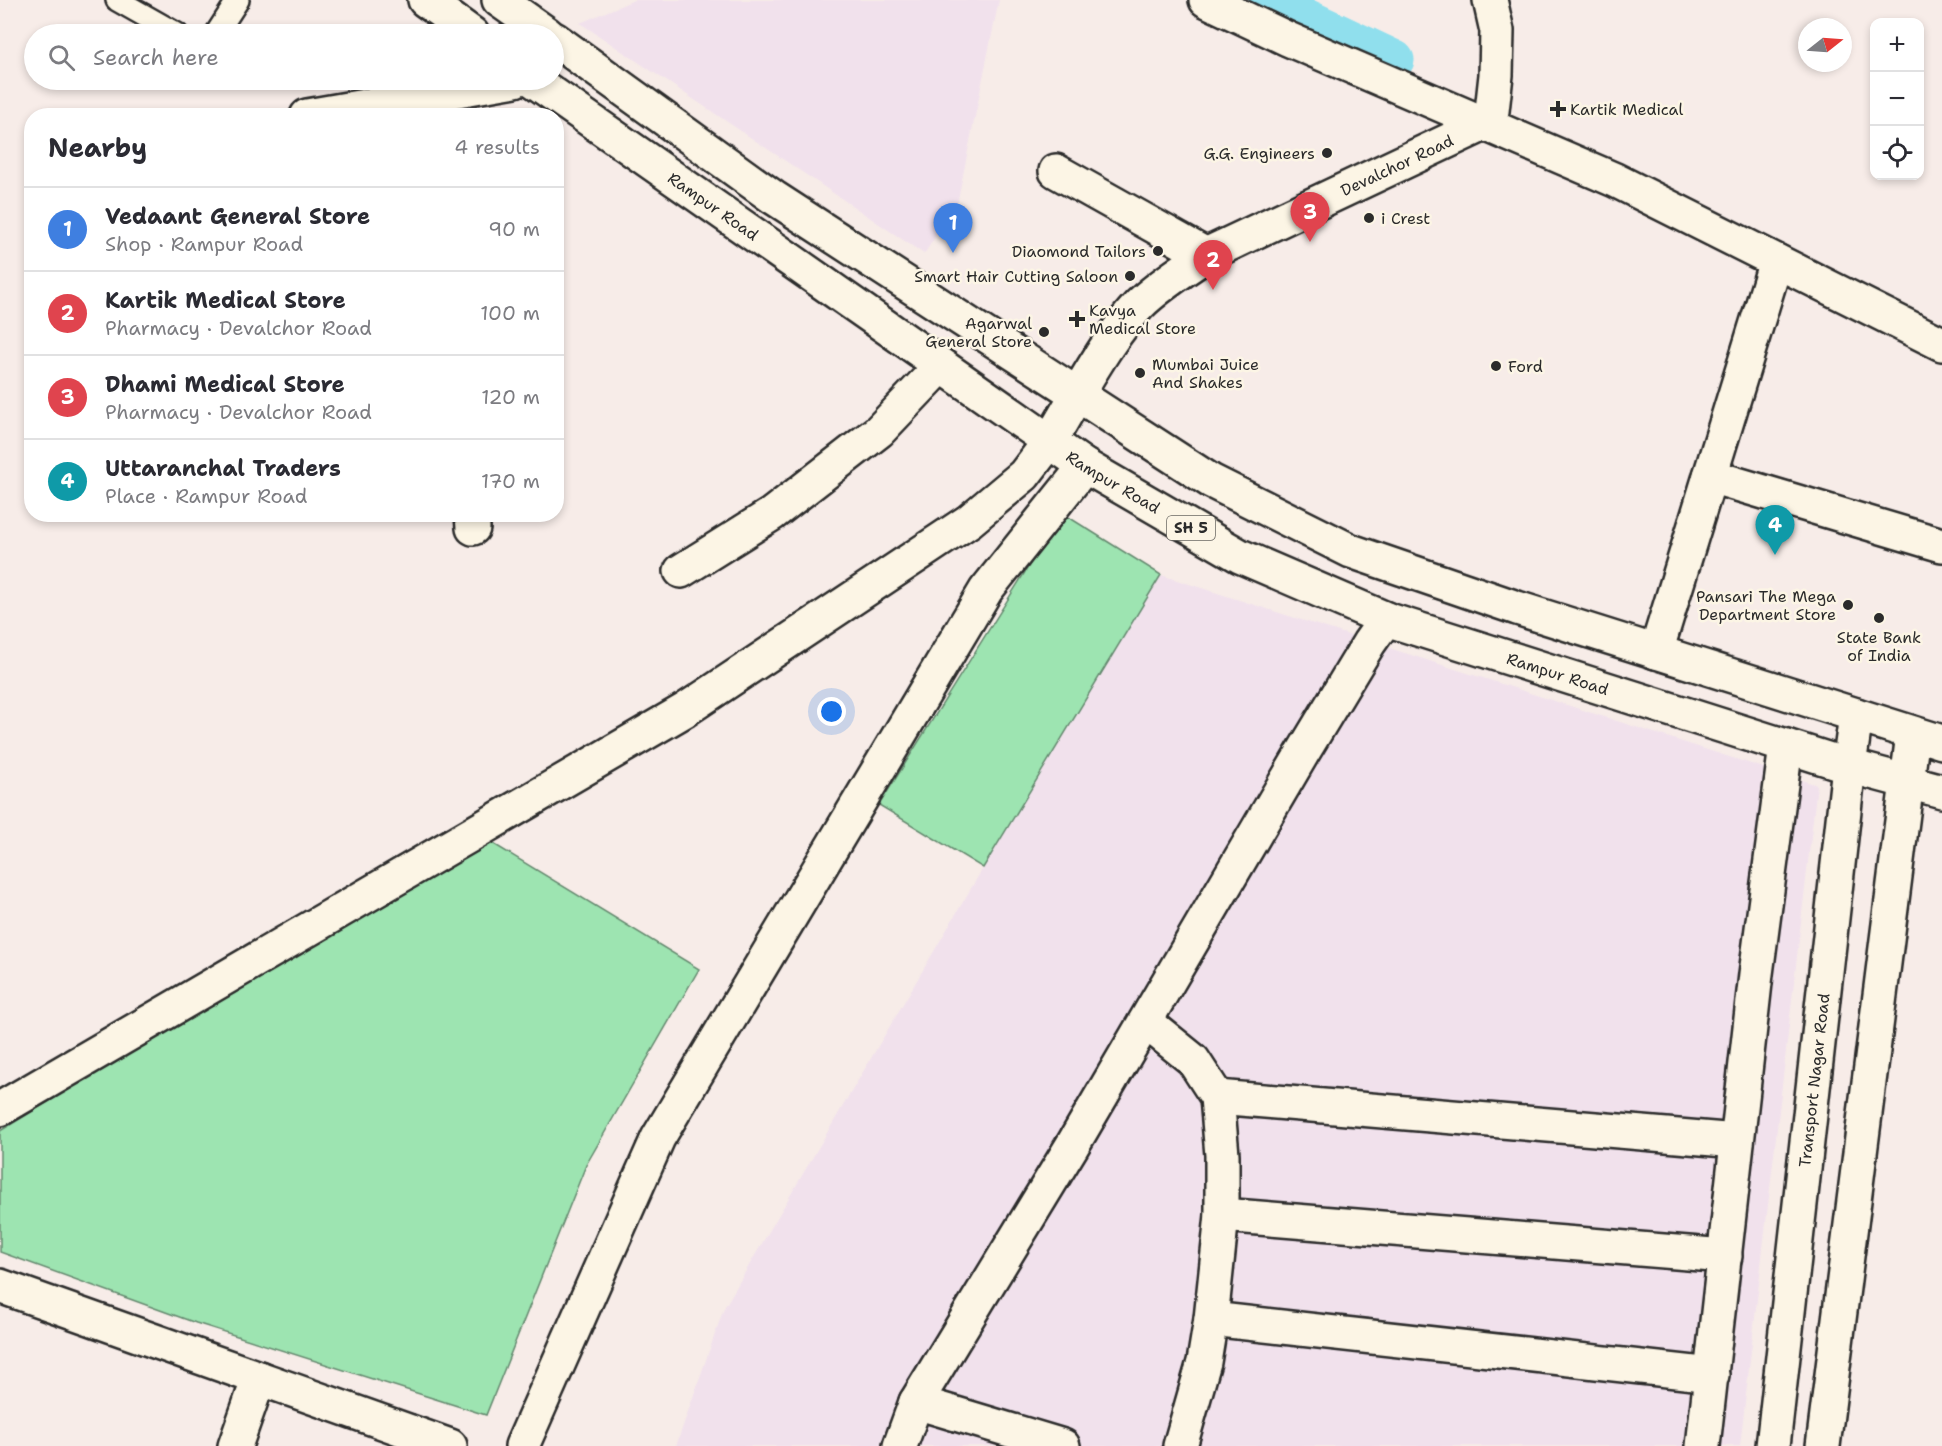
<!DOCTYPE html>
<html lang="en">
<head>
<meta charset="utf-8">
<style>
	body { margin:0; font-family:"Shantell Sans",sans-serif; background:#f2f2f3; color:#2b2b33 }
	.controls { position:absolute; right:18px; top:18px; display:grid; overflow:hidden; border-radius:12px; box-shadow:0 3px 9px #0003 }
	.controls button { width:54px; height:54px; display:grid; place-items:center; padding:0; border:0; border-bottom:2px solid #e1e1e2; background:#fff; color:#2b2b33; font:30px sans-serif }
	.compass { position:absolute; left:1798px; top:18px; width:54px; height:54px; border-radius:50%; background:#fff; box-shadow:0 3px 9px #0003; rotate:73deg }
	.you { position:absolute; left:832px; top:712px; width:21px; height:21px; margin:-15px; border:4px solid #fff; border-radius:50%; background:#1a73e8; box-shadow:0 0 0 9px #1a73e833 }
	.badge { display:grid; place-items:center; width:39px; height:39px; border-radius:50%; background:#2b2b2b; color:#fff; font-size:20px; font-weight:700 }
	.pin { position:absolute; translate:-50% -50px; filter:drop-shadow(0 2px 3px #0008) }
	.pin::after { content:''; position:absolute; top:32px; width:21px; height:18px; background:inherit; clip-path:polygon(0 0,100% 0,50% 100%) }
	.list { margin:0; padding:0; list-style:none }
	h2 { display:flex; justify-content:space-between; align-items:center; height:78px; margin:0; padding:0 24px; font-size:26px }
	h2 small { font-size:20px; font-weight:400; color:#7c7c81 }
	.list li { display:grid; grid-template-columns:39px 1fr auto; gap:18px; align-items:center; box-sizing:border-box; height:84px; padding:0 24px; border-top:2px solid #e1e1e2 }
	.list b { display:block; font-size:22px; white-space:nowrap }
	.list p { margin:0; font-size:20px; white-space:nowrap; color:#7c7c81 }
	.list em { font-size:20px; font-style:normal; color:#7c7c81 }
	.icon { flex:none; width:33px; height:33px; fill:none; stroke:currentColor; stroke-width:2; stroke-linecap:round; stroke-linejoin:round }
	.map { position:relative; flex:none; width:1942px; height:1446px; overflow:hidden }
	.search { position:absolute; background:#fff; box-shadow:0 3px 9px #0003; left:24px; top:24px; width:540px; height:66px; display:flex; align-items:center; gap:15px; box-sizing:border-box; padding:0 21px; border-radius:33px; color:#7c7c81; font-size:22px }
	.panel { position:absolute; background:#fff; box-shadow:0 3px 9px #0003; left:24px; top:108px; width:540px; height:414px; border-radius:24px }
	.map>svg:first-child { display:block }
</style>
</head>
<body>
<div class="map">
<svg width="1942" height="1446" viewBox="0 0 1942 1446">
	<rect width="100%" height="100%" fill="#f7ece8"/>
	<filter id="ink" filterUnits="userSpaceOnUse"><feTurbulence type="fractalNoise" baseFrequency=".0167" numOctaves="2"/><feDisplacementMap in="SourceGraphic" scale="12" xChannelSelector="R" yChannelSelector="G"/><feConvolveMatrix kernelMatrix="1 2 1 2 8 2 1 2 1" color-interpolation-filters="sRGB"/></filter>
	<g filter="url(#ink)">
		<g fill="#f1e1ec">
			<path d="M 634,0 L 999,0 L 957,204 L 924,254 L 580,23 Z"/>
			<path d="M 1161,575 L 1817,785 L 1740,1446 L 676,1446 L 724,1308 L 983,868 Z"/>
		</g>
		<g fill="#9de4b1" stroke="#64886e" stroke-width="1.5">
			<path d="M 1062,513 L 1161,575 L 983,868 L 879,805 Z"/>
			<path d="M 492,843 L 699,969 L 586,1165 L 486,1415 L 196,1323 L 0,1252 L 0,1131 L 275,964 Z"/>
		</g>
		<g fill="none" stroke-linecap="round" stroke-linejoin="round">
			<path stroke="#90dfed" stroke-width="39" d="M 1268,0 L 1395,60"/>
			<g stroke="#2b2b2b" stroke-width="26">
				<g id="lane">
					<path d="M 117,0 L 177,34"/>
					<path d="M 216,34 L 238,0"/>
				</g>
			</g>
			<g stroke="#2b2b2b" stroke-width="38">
				<g id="street">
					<path d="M 1206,0 L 1288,39 L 1615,180 L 1942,344"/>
					<path d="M 307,116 L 515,80"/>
					<path d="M 1056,171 L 1206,255"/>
					<path d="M 1710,476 L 1942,545"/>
					<path d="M 472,514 L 473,528"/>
					<path d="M 681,571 L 772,514 L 879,431 L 941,366"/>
					<path d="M 1656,652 L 1776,261"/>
					<path d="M 1146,1022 L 1193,1060 L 1217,1097 L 1222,1155 L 1222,1215 L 1211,1319 L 1204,1362 L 1180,1446"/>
					<path d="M 1217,1097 L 1737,1141"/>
					<path d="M 0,1109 L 685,710 L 969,521 L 1024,475 L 1050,441"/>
					<path d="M 1222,1215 L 1725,1256"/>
					<path d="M 0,1286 L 450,1446"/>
					<path d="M 1211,1319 L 1712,1375"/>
					<path d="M 916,1402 L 1063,1446"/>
					<path d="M 235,1446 L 259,1378"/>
					<path d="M 522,1446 L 658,1138 L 986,590 L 1085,466"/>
					<path d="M 900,1446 L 916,1402 L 1072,1146 L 1302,754 L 1369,643 L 1386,619"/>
					<path d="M 1703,1446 L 1756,974 L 1786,746"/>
				</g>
			</g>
			<g stroke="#2b2b2b" stroke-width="38">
				<g id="secondary">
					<path id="s1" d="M 1078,393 C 1096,363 1114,332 1139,305 C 1156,288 1186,268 1206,255 L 1484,124 L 1492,111 L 1496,75 L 1497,31 L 1490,0"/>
					<path id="s2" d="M 1773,1446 L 1849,766 L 1856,715"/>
					<path d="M 1823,1446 L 1913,734"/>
				</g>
			</g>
			<g stroke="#2b2b2b" stroke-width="38">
				<g id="primary">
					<path d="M 425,0 L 472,34"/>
					<path d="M 499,0 L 547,34"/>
					<path d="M 554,39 L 773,197 L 1211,481 L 1351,551 L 1517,608 L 1942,742"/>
					<path id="s3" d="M 533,80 L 1085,466 L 1240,556 L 1386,619 L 1849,766 L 1942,791"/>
					<path d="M 1050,441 L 1078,393"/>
				</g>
			</g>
			<use href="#lane" stroke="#fcf5e5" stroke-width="21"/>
			<use href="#street" stroke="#fcf5e5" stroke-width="33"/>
			<use href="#secondary" stroke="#fcf5e5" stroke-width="33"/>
			<use href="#primary" stroke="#fcf5e5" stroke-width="33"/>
		</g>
	</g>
	<g fill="#2b2b2b" stroke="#fcf5e5" stroke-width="2">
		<path d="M1555 100h6v6h6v6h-6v6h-6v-6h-6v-6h6z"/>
		<circle cx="1327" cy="153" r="6"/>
		<circle cx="1369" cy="218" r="6"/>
		<circle cx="1158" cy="251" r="6"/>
		<circle cx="1130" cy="276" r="6"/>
		<path d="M1074 310h6v6h6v6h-6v6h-6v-6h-6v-6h6z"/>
		<circle cx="1044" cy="332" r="6"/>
		<circle cx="1496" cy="366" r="6"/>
		<circle cx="1140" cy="373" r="6"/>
		<circle cx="1848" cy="605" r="6"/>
		<circle cx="1879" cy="618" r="6"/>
	</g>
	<g text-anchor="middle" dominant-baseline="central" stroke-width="5" stroke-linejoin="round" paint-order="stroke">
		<rect fill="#fcf5e5" stroke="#6a6863" stroke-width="1.5" x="1167" y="516" width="48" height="24" rx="4.5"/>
		<g font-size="15" font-weight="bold" fill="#2b2b2b">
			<text x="1191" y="528">SH 5</text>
		</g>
		<g font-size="16" fill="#2b2b2b" stroke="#fcf5e5" text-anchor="start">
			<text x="1570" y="109">Kartik Medical</text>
			<text x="1315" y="153" text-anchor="end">G.G. Engineers</text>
			<text x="1381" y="218">i Crest</text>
			<text x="1146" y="251" text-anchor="end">Diaomond Tailors</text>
			<text x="1118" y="276" text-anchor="end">Smart Hair Cutting Saloon</text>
			<text x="1089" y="310">Kavya<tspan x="1089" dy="18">Medical Store</tspan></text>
			<text x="1032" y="323" text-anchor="end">Agarwal<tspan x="1032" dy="18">General Store</tspan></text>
			<text x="1152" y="364">Mumbai Juice<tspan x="1152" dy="18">And Shakes</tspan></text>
			<text x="1508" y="366">Ford</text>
			<text x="1836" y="596" text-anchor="end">Pansari The Mega<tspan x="1836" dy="18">Department Store</tspan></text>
			<text x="1879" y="637" text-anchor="middle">State Bank<tspan x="1879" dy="18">of India</tspan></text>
		</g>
		<g font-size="16" fill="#2b2b2b" stroke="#fcf5e5">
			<text stroke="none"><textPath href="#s1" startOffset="402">Devalchor Road</textPath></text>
			<text stroke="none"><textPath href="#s3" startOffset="220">Rampur Road</textPath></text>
			<text stroke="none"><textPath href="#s3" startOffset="706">Rampur Road</textPath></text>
			<text stroke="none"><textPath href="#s3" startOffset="1192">Rampur Road</textPath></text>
			<text stroke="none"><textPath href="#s2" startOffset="368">Transport Nagar Road</textPath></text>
		</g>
	</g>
</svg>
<div class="controls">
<button>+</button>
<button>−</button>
<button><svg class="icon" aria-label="locate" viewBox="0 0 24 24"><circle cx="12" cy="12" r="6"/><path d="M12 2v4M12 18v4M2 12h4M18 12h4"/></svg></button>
</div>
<svg class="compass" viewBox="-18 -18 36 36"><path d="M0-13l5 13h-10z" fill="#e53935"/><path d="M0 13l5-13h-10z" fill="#7c7c81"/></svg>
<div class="you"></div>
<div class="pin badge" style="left:953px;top:253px;background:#3f7fe0">1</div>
<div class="pin badge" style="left:1213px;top:290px;background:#e0444e">2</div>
<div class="pin badge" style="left:1310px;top:242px;background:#e0444e">3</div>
<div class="pin badge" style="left:1775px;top:555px;background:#0f9aa8">4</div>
<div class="search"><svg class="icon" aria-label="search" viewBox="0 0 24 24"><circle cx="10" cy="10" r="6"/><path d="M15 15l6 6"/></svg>Search here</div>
<section class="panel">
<h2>Nearby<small>4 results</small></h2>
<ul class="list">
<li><span class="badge" style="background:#3f7fe0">1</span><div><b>Vedaant General Store</b><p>Shop · Rampur Road</p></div><em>90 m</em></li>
<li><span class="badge" style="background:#e0444e">2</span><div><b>Kartik Medical Store</b><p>Pharmacy · Devalchor Road</p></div><em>100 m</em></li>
<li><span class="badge" style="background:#e0444e">3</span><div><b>Dhami Medical Store</b><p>Pharmacy · Devalchor Road</p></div><em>120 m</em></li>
<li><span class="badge" style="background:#0f9aa8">4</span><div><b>Uttaranchal Traders</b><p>Place · Rampur Road</p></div><em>170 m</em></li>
</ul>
</section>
</div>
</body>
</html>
